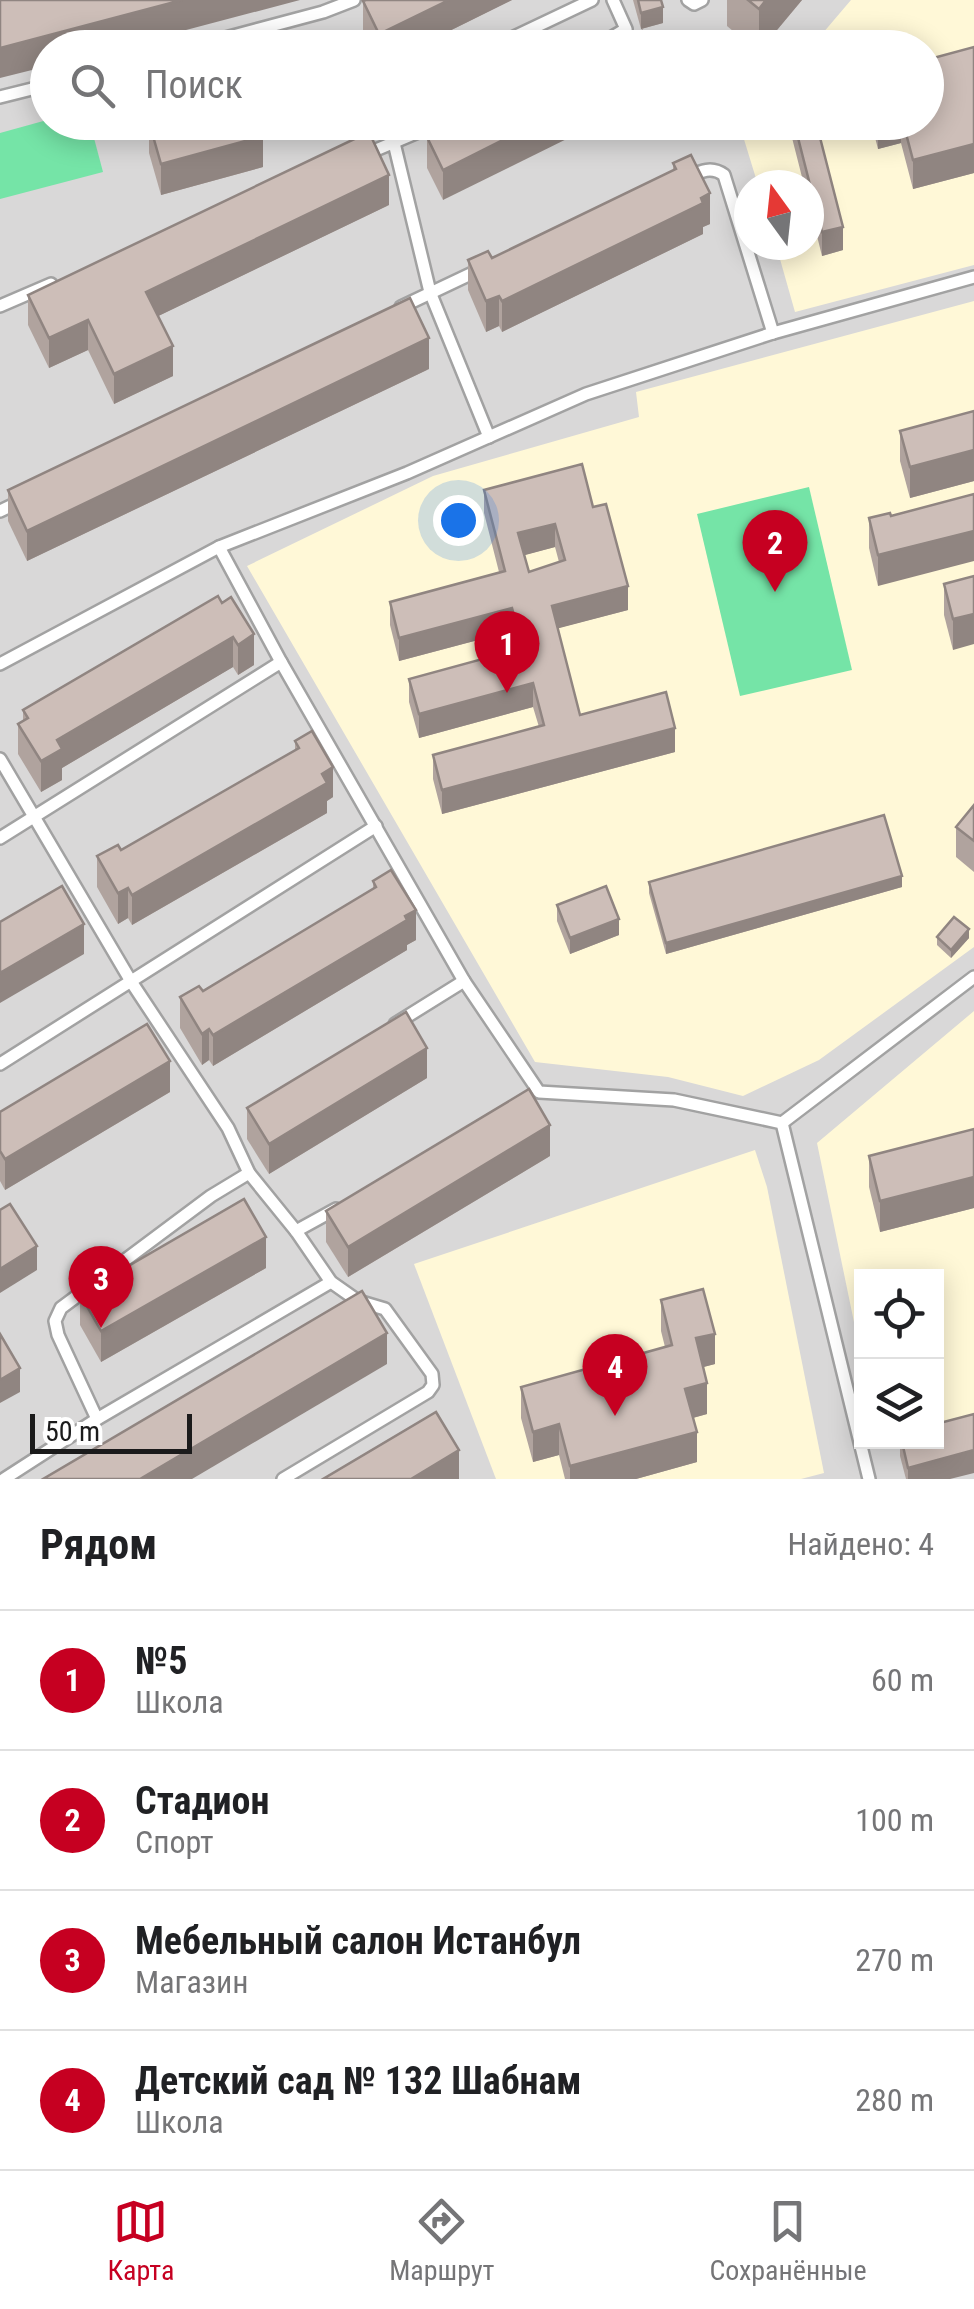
<!DOCTYPE html>
<html lang="ru">
<head>
<meta charset="utf-8">
<style>
	body { margin:0; font-family:"Roboto Condensed",sans-serif; background:#f2f2f2; color:#202124 }
	.controls { position:absolute; right:30px; bottom:30px; display:grid; overflow:hidden; border-radius:0px; box-shadow:0 5px 25px #0003 }
	.controls button { width:90px; height:90px; display:grid; place-items:center; padding:0; border:0; border-bottom:2px solid #e0e0e0; background:#fff; color:#202124; font:50px sans-serif }
	.compass { position:absolute; left:734px; top:170px; width:90px; height:90px; border-radius:50%; background:#fff; box-shadow:0 5px 25px #0003; rotate:345deg }
	.scale { position:absolute; left:30px; bottom:25px; width:162px; box-sizing:border-box; padding-left:10px; border:5px solid #1b1b1b; border-top:0; font-size:28px; line-height:35px; white-space:nowrap; color:#1b1b1b; -webkit-text-stroke:8px #fff; paint-order:stroke }
	.you { position:absolute; left:458px; top:520px; width:35px; height:35px; margin:-25px; border:8px solid #fff; border-radius:50%; background:#1a73e8; box-shadow:0 0 0 15px #1a73e833 }
	.badge { display:grid; place-items:center; width:65px; height:65px; border-radius:50%; background:#c60021; color:#fff; font-size:32px; font-weight:700 }
	.pin { position:absolute; translate:-50% -82px; filter:drop-shadow(0 2px 5px #0008) }
	.pin::after { content:''; position:absolute; top:52px; width:35px; height:30px; background:inherit; clip-path:polygon(0 0,100% 0,50% 100%) }
	.list { margin:0; padding:0; list-style:none }
	h2 { display:flex; justify-content:space-between; align-items:center; height:130px; margin:0; padding:0 40px; font-size:42px }
	h2 small { font-size:32px; font-weight:400; color:#757577 }
	.list li { display:grid; grid-template-columns:65px 1fr auto; gap:30px; align-items:center; box-sizing:border-box; height:140px; padding:0 40px; border-top:2px solid #e0e0e0 }
	.list b { display:block; font-size:38px; white-space:nowrap }
	.list p { margin:0; font-size:32px; white-space:nowrap; color:#757577 }
	.list em { font-size:32px; font-style:normal; color:#757577 }
	.icon { flex:none; width:55px; height:55px; fill:none; stroke:currentColor; stroke-width:2; stroke-linecap:round; stroke-linejoin:round }
	.map { position:relative; flex:none; width:974px; height:1479px; overflow:hidden }
	.search { position:absolute; background:#fff; box-shadow:0 5px 25px #0003; left:30px; right:30px; top:30px; height:110px; display:flex; align-items:center; gap:25px; box-sizing:border-box; padding:0 35px; border-radius:55px; color:#757577; font-size:38px }
	.sheet { height:690px; background:#fff }
	nav { display:flex; justify-content:space-around; align-items:center; box-sizing:border-box; height:140px; border-top:2px solid #e0e0e0; background:#fff; font-size:28px; color:#757577 }
	nav a { display:grid; justify-items:center; gap:5px }
	nav .on { color:#c60021 }
	.map>svg:first-child { display:block }
</style>
</head>
<body>
<div class="map">
<svg width="974" height="1479" viewBox="0 0 974 1479">
	<rect width="100%" height="100%" fill="#eee6df"/>
	<path fill="#d9d8d8" fill-rule="evenodd" d="M 0,0 L 974,0 L 974,1479 L 0,1479 ZM 48,48 L 926,48 L 926,122 L 48,122 ZM 749,185 L 809,185 L 809,245 L 749,245 ZM 862,1276 L 936,1276 L 936,1442 L 862,1442 Z"/>
	<g fill="#fff8d7">
		<path d="M 851,0 L 974,0 L 974,265 L 795,312 L 776,245 L 809,245 L 809,185 L 758,185 L 739,123 L 926,122 L 926,48 L 811,47 Z"/>
		<path d="M 974,301 L 974,947 L 819,1060 L 743,1096 L 668,1077 L 535,1062 L 247,566 L 433,476 L 639,417 L 636,392 Z"/>
		<path d="M 974,1011 L 974,1430 L 937,1439 L 936,1276 L 862,1276 L 861,1356 L 817,1143 Z"/>
		<path d="M 755,1150 L 767,1187 L 824,1473 L 801,1479 L 496,1479 L 414,1264 Z"/>
	</g>
	<g fill="#75e4a7">
		<path d="M 47,120 L 90,123 L 103,172 L 0,199 L 0,133 Z"/>
		<path d="M 809,487 L 852,670 L 740,696 L 697,514 Z"/>
	</g>
	<g fill="none" stroke-linecap="round" stroke-linejoin="round">
		<g stroke="#a2a2a2" stroke-width="16">
			<g id="service">
				<path d="M 688,0 L 694,4 L 702,0"/>
				<path d="M 188,48 L 323,12 L 354,0"/>
				<path d="M 491,48 L 592,0"/>
				<path d="M 594,48 L 626,29 L 613,0"/>
				<path d="M 0,97 L 48,85"/>
				<path d="M 382,122 L 394,143 L 430,292 L 489,437"/>
				<path d="M 364,155 L 442,122"/>
				<path d="M 688,177 C 701,171 712,166 724,175 L 773,333"/>
				<path d="M 0,306 L 51,284"/>
				<path d="M 401,307 L 479,270"/>
				<path d="M 0,511 L 19,502"/>
				<path d="M 219,547 L 281,662 L 464,981 L 539,1092 L 674,1100 L 782,1123 L 869,1479"/>
				<path d="M 0,664 L 219,547 L 407,473 L 586,394 L 773,333 L 974,277"/>
				<path d="M 0,759 L 132,983 L 228,1128 L 249,1173 L 296,1231 L 331,1282 L 358,1301 L 385,1309 L 432,1374 L 433,1385 L 428,1392 L 283,1479"/>
				<path d="M 0,838 L 281,662"/>
				<path d="M 395,1024 L 464,981"/>
				<path d="M 0,1064 L 376,826"/>
				<path d="M 782,1123 L 974,977"/>
				<path d="M 296,1231 L 336,1209"/>
				<path d="M 97,1419 L 58,1335 L 55,1321 L 61,1308 L 211,1196 L 249,1173"/>
				<path d="M 4,1479 L 97,1419 L 331,1282"/>
			</g>
		</g>
		<use href="#service" stroke="#fff" stroke-width="11"/>
	</g>
	<g fill="#b0a39e" fill-rule="evenodd">
		<path d="M 512,0 L 415,48 L 371,48 L 363,32 L 363,1 Z"/>
		<path d="M 633,0 L 661,0 L 663,23 L 641,29 Z"/>
		<path d="M 727,0 L 802,0 L 762,48 L 753,48 L 727,26 Z"/>
		<path d="M 974,47 L 974,173 L 913,189 L 901,143 L 878,149 L 871,122 L 926,122 Z"/>
		<path d="M 149,122 L 263,167 L 161,195 L 149,153 Z"/>
		<path d="M 456,122 L 443,200 L 427,168 L 427,137 Z"/>
		<path d="M 788,122 L 816,122 L 843,250 L 822,256 L 809,204 L 809,185 L 804,185 Z"/>
		<path d="M 673,163 L 710,224 L 703,227 L 703,234 L 502,332 L 499,326 L 486,332 L 468,290 L 468,260 L 492,258 L 673,171 Z"/>
		<path d="M 389,205 L 158,316 L 173,376 L 114,404 L 88,350 L 49,368 L 28,325 L 28,295 Z"/>
		<path d="M 429,369 L 27,561 L 8,521 L 8,490 Z"/>
		<path d="M 974,411 L 974,481 L 910,498 L 900,461 L 900,431 Z"/>
		<path d="M 484,490 L 593,507 L 628,610 L 558,628 L 580,715 L 675,752 L 442,814 L 433,779 L 433,755 L 539,727 L 533,707 L 419,738 L 409,702 L 409,679 L 517,650 L 512,631 L 399,661 L 390,625 L 390,602 L 499,572 L 484,513 ZM 555,547 L 559,562 L 529,572 L 524,555 Z"/>
		<path d="M 891,516 L 878,586 L 869,548 L 869,518 Z"/>
		<path d="M 974,576 L 953,650 L 944,615 L 944,584 Z"/>
		<path d="M 218,596 L 254,665 L 238,675 L 233,667 L 62,768 L 62,780 L 41,792 L 18,754 L 18,724 L 23,720 L 23,710 Z"/>
		<path d="M 295,741 L 333,797 L 327,801 L 327,813 L 132,925 L 128,918 L 118,924 L 97,887 L 97,856 L 121,850 L 295,750 Z"/>
		<path d="M 974,805 L 974,872 L 956,857 L 956,827 Z"/>
		<path d="M 373,881 L 416,940 L 407,945 L 407,950 L 213,1066 L 209,1060 L 202,1065 L 180,1028 L 180,997 L 203,991 L 373,889 Z"/>
		<path d="M 649,882 L 902,887 L 666,954 L 649,893 Z"/>
		<path d="M 557,905 L 619,935 L 570,954 L 557,921 Z"/>
		<path d="M 937,937 L 969,938 L 951,958 L 937,945 Z"/>
		<path d="M 427,1078 L 269,1174 L 247,1139 L 247,1108 Z"/>
		<path d="M 170,1092 L 5,1190 L 0,1181 L 0,1112 Z"/>
		<path d="M 974,1129 L 974,1208 L 880,1232 L 869,1187 L 869,1156 Z"/>
		<path d="M 550,1156 L 348,1277 L 326,1242 L 326,1211 Z"/>
		<path d="M 266,1268 L 101,1362 L 80,1325 L 80,1294 Z"/>
		<path d="M 661,1300 L 715,1364 L 703,1367 L 707,1414 L 693,1418 L 697,1462 L 636,1479 L 565,1479 L 559,1455 L 533,1462 L 521,1418 L 521,1387 L 665,1347 L 661,1331 Z"/>
		<path d="M 900,1442 L 936,1442 L 950,1479 L 906,1479 L 900,1456 Z"/>
	</g>
	<g fill="#908581">
		<path d="M 182,0 L 300,0 L 118,48 L 48,48 L 48,66 L 0,78 L 0,48 Z"/>
		<path d="M 449,0 L 512,0 L 415,48 L 379,48 L 379,34 Z"/>
		<path d="M 766,0 L 802,0 L 762,48 L 759,48 L 759,9 Z"/>
		<path d="M 663,7 L 663,23 L 641,29 L 641,13 Z"/>
		<path d="M 539,122 L 601,122 L 443,200 L 443,170 Z"/>
		<path d="M 878,122 L 901,122 L 901,143 L 878,149 Z"/>
		<path d="M 263,136 L 263,167 L 161,195 L 161,164 Z"/>
		<path d="M 974,144 L 974,173 L 913,189 L 913,160 Z"/>
		<path d="M 389,175 L 389,205 L 146,322 L 146,292 Z"/>
		<path d="M 710,193 L 710,224 L 703,227 L 703,234 L 502,332 L 502,301 Z"/>
		<path d="M 843,227 L 843,250 L 822,256 L 822,232 Z"/>
		<path d="M 499,296 L 499,326 L 486,332 L 486,301 Z"/>
		<path d="M 88,320 L 88,350 L 49,368 L 49,338 Z"/>
		<path d="M 429,338 L 429,369 L 27,561 L 27,531 Z"/>
		<path d="M 173,346 L 173,376 L 114,404 L 114,374 Z"/>
		<path d="M 974,450 L 974,481 L 910,498 L 910,467 Z"/>
		<path d="M 555,524 L 555,547 L 518,557 L 518,533 Z"/>
		<path d="M 974,531 L 974,561 L 878,586 L 878,555 Z"/>
		<path d="M 628,586 L 628,610 L 552,630 L 552,606 Z"/>
		<path d="M 512,608 L 512,631 L 399,661 L 399,638 Z"/>
		<path d="M 974,614 L 974,644 L 953,650 L 953,619 Z"/>
		<path d="M 254,634 L 254,665 L 238,675 L 238,645 Z"/>
		<path d="M 233,637 L 233,667 L 62,768 L 62,780 L 41,792 L 41,761 L 57,740 Z"/>
		<path d="M 533,683 L 533,707 L 419,738 L 419,714 Z"/>
		<path d="M 675,728 L 675,752 L 442,814 L 442,790 Z"/>
		<path d="M 333,767 L 333,797 L 327,801 L 327,813 L 132,925 L 132,895 Z"/>
		<path d="M 902,876 L 902,887 L 666,954 L 666,943 Z"/>
		<path d="M 128,888 L 128,918 L 118,924 L 118,893 Z"/>
		<path d="M 416,910 L 416,940 L 407,945 L 407,950 L 213,1066 L 213,1035 Z"/>
		<path d="M 619,919 L 619,935 L 570,954 L 570,938 Z"/>
		<path d="M 84,924 L 84,954 L 0,1003 L 0,973 Z"/>
		<path d="M 969,929 L 969,938 L 951,958 L 951,950 Z"/>
		<path d="M 209,1029 L 209,1060 L 202,1065 L 202,1034 Z"/>
		<path d="M 427,1048 L 427,1078 L 269,1174 L 269,1144 Z"/>
		<path d="M 170,1061 L 170,1092 L 5,1190 L 5,1159 Z"/>
		<path d="M 550,1125 L 550,1156 L 348,1277 L 348,1247 Z"/>
		<path d="M 974,1177 L 974,1208 L 880,1232 L 880,1201 Z"/>
		<path d="M 266,1237 L 266,1268 L 101,1362 L 101,1331 Z"/>
		<path d="M 37,1246 L 37,1270 L 0,1293 L 0,1269 Z"/>
		<path d="M 387,1333 L 387,1364 L 192,1479 L 140,1479 Z"/>
		<path d="M 715,1334 L 715,1364 L 696,1369 L 696,1338 Z"/>
		<path d="M 20,1368 L 20,1392 L 0,1403 L 0,1380 Z"/>
		<path d="M 707,1383 L 707,1414 L 685,1420 L 685,1389 Z"/>
		<path d="M 559,1424 L 559,1455 L 533,1462 L 533,1432 Z"/>
		<path d="M 697,1432 L 697,1462 L 636,1479 L 570,1479 L 570,1466 Z"/>
		<path d="M 459,1450 L 459,1479 L 411,1479 Z"/>
		<path d="M 974,1450 L 974,1473 L 950,1479 L 908,1479 L 908,1468 Z"/>
	</g>
	<g fill="#cdbeb8" stroke="#908581" stroke-width="2.5" fill-rule="evenodd">
		<path d="M 0,0 L 182,0 L 0,48 Z"/>
		<path d="M 366,0 L 449,0 L 379,34 L 363,1 Z"/>
		<path d="M 638,0 L 661,0 L 663,7 L 641,13 Z"/>
		<path d="M 748,0 L 766,0 L 759,9 Z"/>
		<path d="M 642,31 L 650,48 L 608,48 Z"/>
		<path d="M 974,47 L 974,144 L 913,160 L 903,122 L 926,122 L 926,60 Z"/>
		<path d="M 149,122 L 259,122 L 263,136 L 161,164 Z"/>
		<path d="M 456,122 L 539,122 L 443,170 L 427,137 Z"/>
		<path d="M 794,122 L 816,122 L 843,227 L 822,232 Z"/>
		<path d="M 369,132 L 389,175 L 146,292 L 173,346 L 114,374 L 88,320 L 49,338 L 28,295 Z"/>
		<path d="M 691,155 L 710,193 L 701,198 L 703,203 L 502,301 L 499,296 L 486,301 L 468,260 L 488,251 L 492,258 L 676,169 L 673,163 Z"/>
		<path d="M 410,298 L 429,338 L 27,531 L 8,490 Z"/>
		<path d="M 974,411 L 974,450 L 910,467 L 900,431 Z"/>
		<path d="M 582,464 L 593,507 L 606,504 L 628,586 L 552,606 L 580,715 L 666,692 L 675,728 L 442,790 L 433,755 L 544,725 L 533,683 L 419,714 L 409,679 L 523,648 L 512,608 L 399,638 L 390,602 L 505,571 L 484,490 ZM 555,524 L 565,560 L 529,572 L 518,533 Z"/>
		<path d="M 974,494 L 974,531 L 878,555 L 869,518 L 890,513 L 891,516 Z"/>
		<path d="M 974,576 L 974,614 L 953,619 L 944,584 Z"/>
		<path d="M 218,596 L 222,603 L 231,597 L 254,634 L 238,645 L 233,637 L 57,740 L 62,749 L 41,761 L 18,724 L 28,718 L 23,710 Z"/>
		<path d="M 312,731 L 333,767 L 322,774 L 327,783 L 132,895 L 128,888 L 118,893 L 97,856 L 118,845 L 121,850 L 299,748 L 295,741 Z"/>
		<path d="M 974,805 L 974,841 L 956,827 Z"/>
		<path d="M 884,815 L 902,876 L 666,943 L 649,882 Z"/>
		<path d="M 391,870 L 416,910 L 405,916 L 407,920 L 213,1035 L 209,1029 L 202,1034 L 180,997 L 199,986 L 203,991 L 376,887 L 373,881 Z"/>
		<path d="M 62,886 L 84,924 L 0,973 L 0,922 Z"/>
		<path d="M 606,886 L 619,919 L 570,938 L 557,905 Z"/>
		<path d="M 954,917 L 969,929 L 951,950 L 937,937 Z"/>
		<path d="M 406,1012 L 427,1048 L 269,1144 L 247,1108 Z"/>
		<path d="M 147,1024 L 170,1061 L 5,1159 L 0,1151 L 0,1112 Z"/>
		<path d="M 529,1089 L 550,1125 L 348,1247 L 326,1211 Z"/>
		<path d="M 974,1129 L 974,1177 L 880,1201 L 869,1156 Z"/>
		<path d="M 244,1199 L 266,1237 L 101,1331 L 80,1294 Z"/>
		<path d="M 10,1204 L 37,1246 L 0,1269 L 0,1210 Z"/>
		<path d="M 703,1289 L 715,1334 L 696,1338 L 707,1383 L 685,1389 L 697,1432 L 570,1466 L 559,1424 L 533,1432 L 521,1387 L 672,1345 L 661,1300 Z"/>
		<path d="M 362,1291 L 387,1333 L 140,1479 L 43,1479 Z"/>
		<path d="M 0,1334 L 20,1368 L 0,1380 Z"/>
		<path d="M 436,1412 L 459,1450 L 411,1479 L 323,1479 Z"/>
		<path d="M 974,1414 L 974,1450 L 908,1468 L 902,1442 L 936,1442 L 936,1424 Z"/>
	</g>
</svg>
<div class="controls">
<button><svg class="icon" aria-label="locate" viewBox="0 0 24 24"><circle cx="12" cy="12" r="6"/><path d="M12 2v4M12 18v4M2 12h4M18 12h4"/></svg></button>
<button><svg class="icon" aria-label="layers" viewBox="0 0 24 24"><path d="M12 4l9 5-9 5-9-5zM3 14l9 5 9-5"/></svg></button>
</div>
<svg class="compass" viewBox="-18 -18 36 36"><path d="M0-13l5 13h-10z" fill="#e53935"/><path d="M0 13l5-13h-10z" fill="#757577"/></svg>
<div class="scale">50 m</div>
<div class="you"></div>
<div class="pin badge" style="left:507px;top:693px">1</div>
<div class="pin badge" style="left:775px;top:592px">2</div>
<div class="pin badge" style="left:101px;top:1328px">3</div>
<div class="pin badge" style="left:615px;top:1416px">4</div>
<div class="search"><svg class="icon" aria-label="search" viewBox="0 0 24 24"><circle cx="10" cy="10" r="6"/><path d="M15 15l6 6"/></svg>Поиск</div>
</div>
<section class="sheet">
<h2>Рядом<small>Найдено: 4</small></h2>
<ul class="list">
<li><span class="badge">1</span><div><b>№5</b><p>Школа</p></div><em>60 m</em></li>
<li><span class="badge">2</span><div><b>Стадион</b><p>Спорт</p></div><em>100 m</em></li>
<li><span class="badge">3</span><div><b>Мебельный салон Истанбул</b><p>Магазин</p></div><em>270 m</em></li>
<li><span class="badge">4</span><div><b>Детский сад № 132 Шабнам</b><p>Школа</p></div><em>280 m</em></li>
</ul>
</section>
<nav>
<a class="on"><svg class="icon" aria-label="map" viewBox="0 0 24 24"><path d="M3 6l6-2 6 2 6-2v14l-6 2-6-2-6 2zM9 4v14M15 6v14"/></svg>Карта</a>
<a><svg class="icon" aria-label="directions" viewBox="0 0 24 24"><path d="M12 3l9 9-9 9-9-9zM9 14v-3h6M13 9l2 2-2 2"/></svg>Маршрут</a>
<a><svg class="icon" aria-label="saved" viewBox="0 0 24 24"><path d="M7 4h10v16l-5-4-5 4z"/></svg>Сохранённые</a>
</nav>
</body>
</html>
